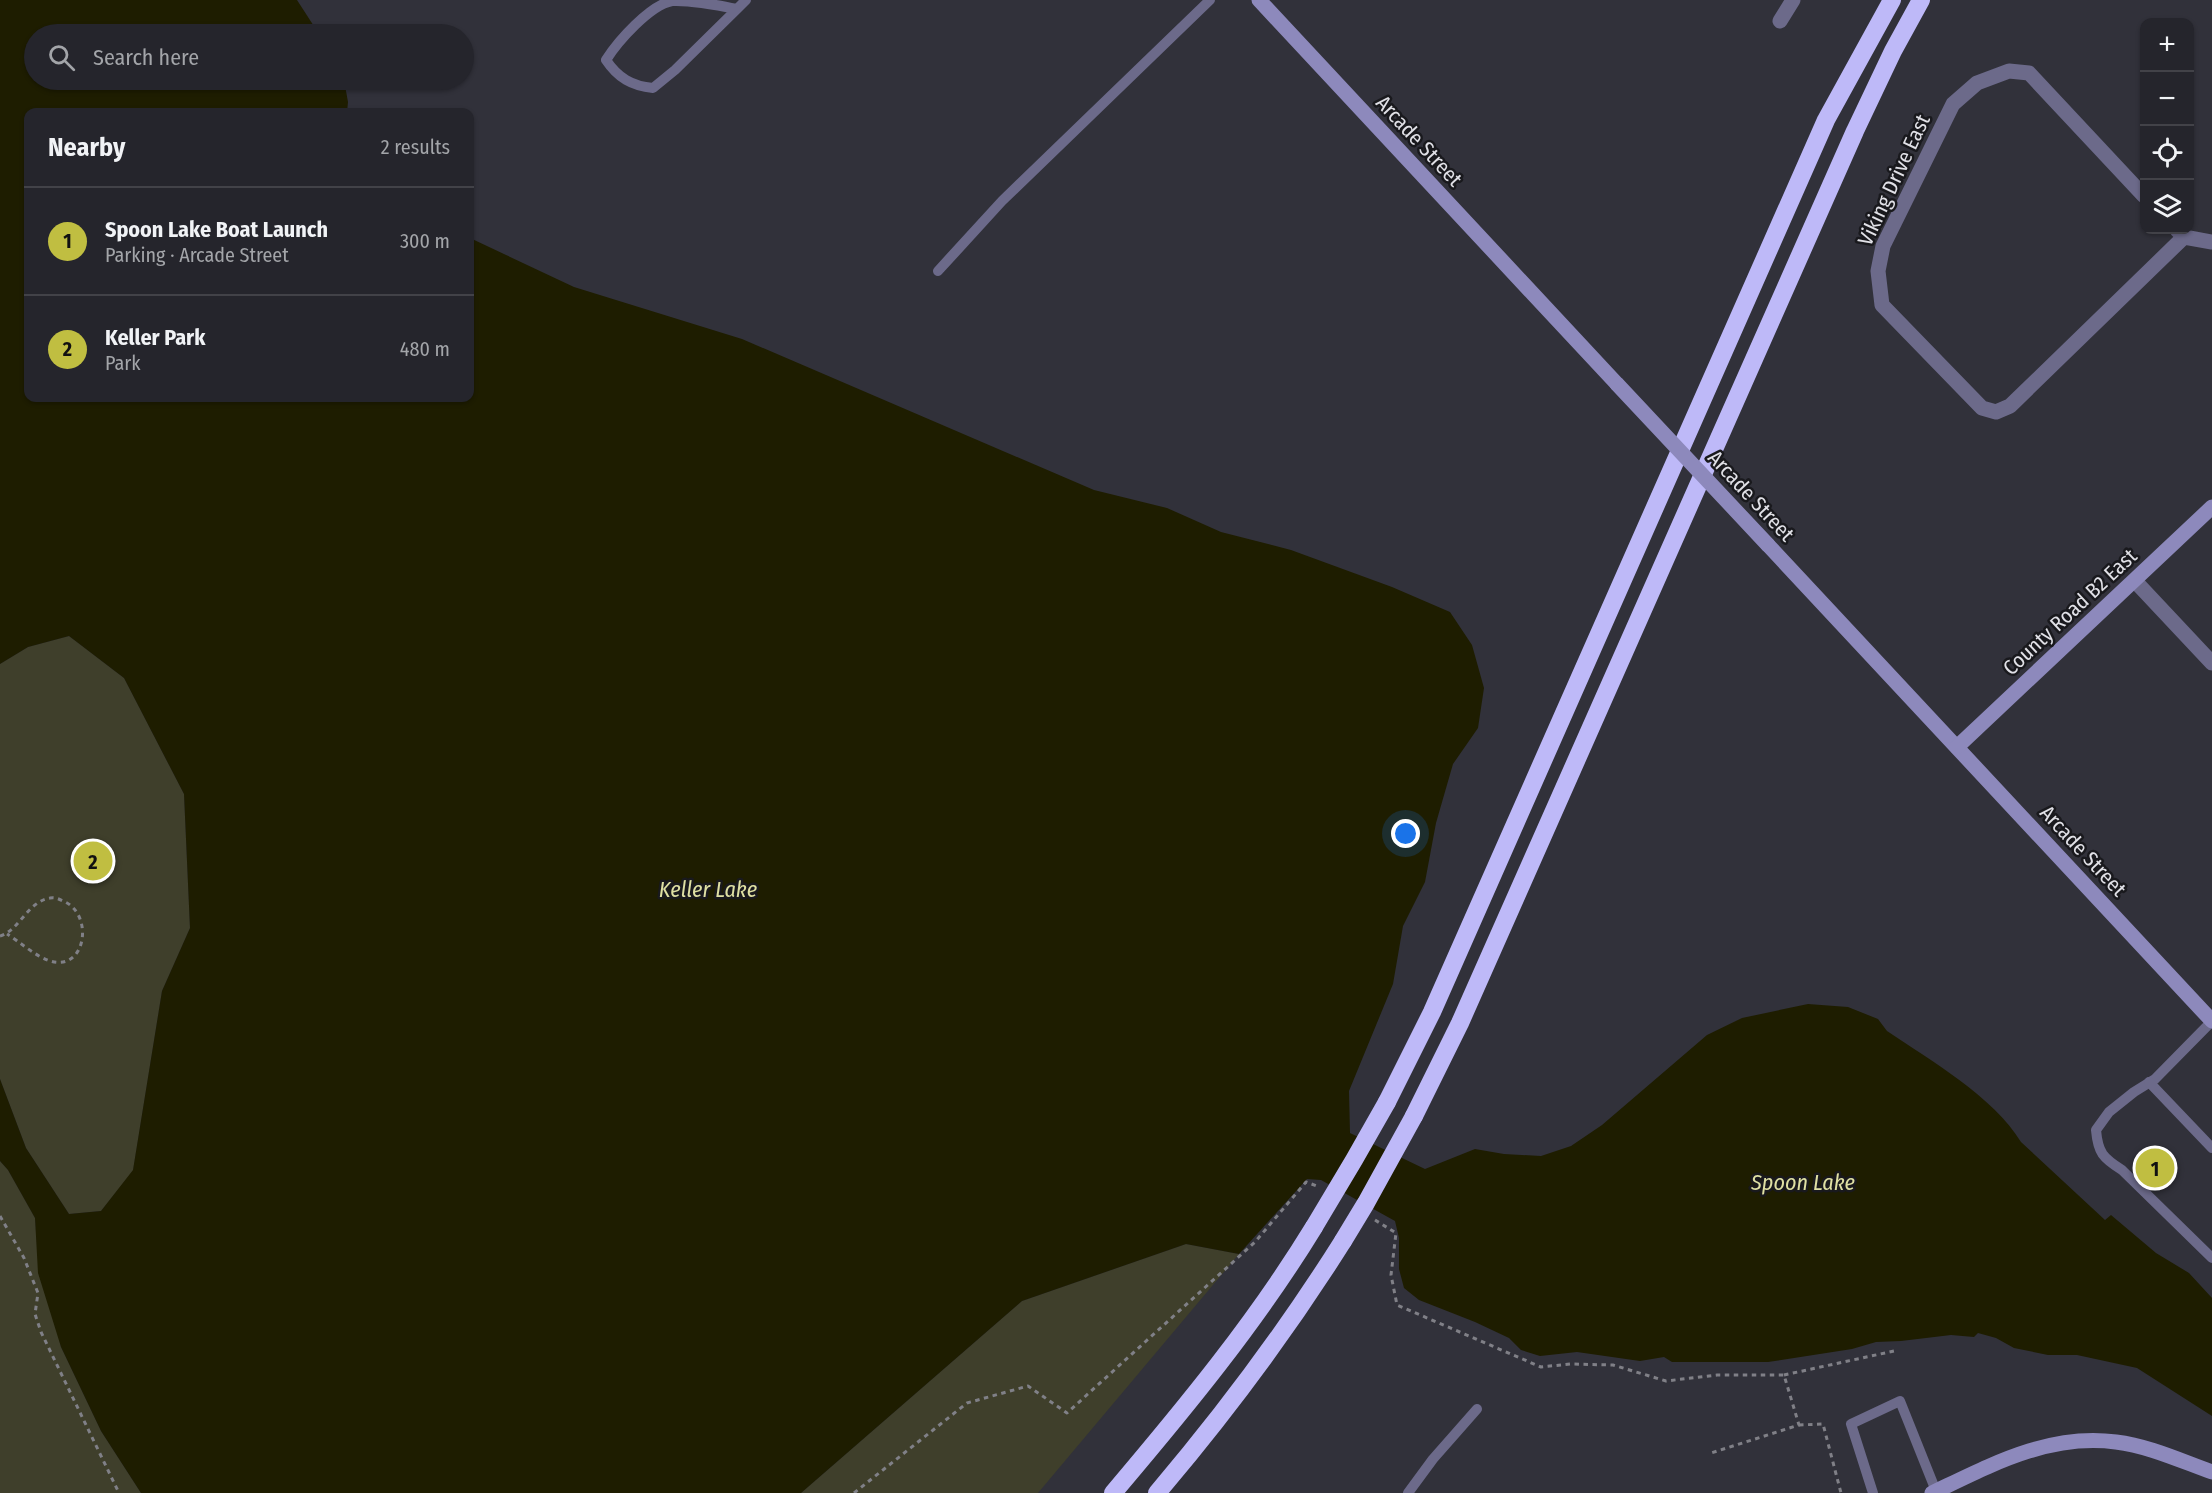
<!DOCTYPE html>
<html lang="en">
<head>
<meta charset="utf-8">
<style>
	body { margin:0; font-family:"Fira Sans Condensed",sans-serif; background:#2d2d34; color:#f1f3f6 }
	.controls { position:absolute; right:18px; top:18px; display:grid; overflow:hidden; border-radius:12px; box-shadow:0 2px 4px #0004 }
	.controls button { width:54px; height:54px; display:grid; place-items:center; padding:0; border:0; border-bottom:2px solid #424248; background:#25252c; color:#f1f3f6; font:30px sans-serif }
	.you { position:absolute; left:1406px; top:834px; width:21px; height:21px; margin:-15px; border:4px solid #fff; border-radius:50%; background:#1a73e8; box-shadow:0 0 0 9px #1a73e833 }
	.badge { display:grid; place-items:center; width:39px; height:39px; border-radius:50%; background:#c0be41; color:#111; font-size:20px; font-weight:700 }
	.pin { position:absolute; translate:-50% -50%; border:3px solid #fff; box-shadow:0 2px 6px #0006 }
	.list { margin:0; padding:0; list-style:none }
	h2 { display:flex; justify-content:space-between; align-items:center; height:78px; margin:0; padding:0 24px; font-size:26px }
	h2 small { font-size:20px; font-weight:400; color:#a3a5a9 }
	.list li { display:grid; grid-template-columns:39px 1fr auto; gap:18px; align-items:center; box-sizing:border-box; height:108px; padding:0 24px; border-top:2px solid #424248 }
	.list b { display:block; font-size:22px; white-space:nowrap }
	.list p { margin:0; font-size:20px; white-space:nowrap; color:#a3a5a9 }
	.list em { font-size:20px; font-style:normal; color:#a3a5a9 }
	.icon { flex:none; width:33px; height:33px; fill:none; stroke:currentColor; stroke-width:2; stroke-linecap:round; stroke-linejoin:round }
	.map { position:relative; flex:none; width:2212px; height:1493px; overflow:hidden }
	.search { position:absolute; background:#25252c; box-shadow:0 2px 4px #0004; left:24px; top:24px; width:450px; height:66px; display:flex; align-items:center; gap:15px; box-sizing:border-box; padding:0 21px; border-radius:33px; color:#a3a5a9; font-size:22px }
	.panel { position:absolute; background:#25252c; box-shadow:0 2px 4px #0004; left:24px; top:108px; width:450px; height:294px; border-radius:12px }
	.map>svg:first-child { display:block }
</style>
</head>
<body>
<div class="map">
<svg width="2212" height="1493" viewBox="0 0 2212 1493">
	<rect width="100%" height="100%" fill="#31313a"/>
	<g fill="#3f3f2b">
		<path d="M 69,636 L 124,678 L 184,794 L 190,928 L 162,991 L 133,1171 L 101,1211 L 69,1214 L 26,1148 L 0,1079 L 0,664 L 28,647 Z"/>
		<path d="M 0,1161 L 8,1170 L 35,1218 L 37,1245 L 61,1347 L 101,1431 L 141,1493 L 0,1493 Z"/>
		<path d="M 1186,1244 L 1239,1254 L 1038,1493 L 801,1493 L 1022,1301 Z"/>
	</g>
	<path fill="#1e1d00" d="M 0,0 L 297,0 L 319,34 L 34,34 L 34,80 L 344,80 L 348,102 L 347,112 L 28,112 L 28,398 L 470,398 L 470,238 L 574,287 L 742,339 L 1094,490 L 1167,508 L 1221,532 L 1291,550 L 1392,587 L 1450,612 L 1472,645 L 1484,688 L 1478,728 L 1453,764 L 1436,823 L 1425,882 L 1403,926 L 1393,984 L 1349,1091 L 1350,1133 L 1425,1169 L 1475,1149 L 1504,1154 L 1541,1156 L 1571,1146 L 1602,1125 L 1707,1035 L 1742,1018 L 1808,1004 L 1848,1007 L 1878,1019 L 1887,1031 C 1930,1060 1994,1097 2021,1142 L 2105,1220 L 2111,1215 L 2156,1253 L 2189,1273 L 2212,1298 L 2212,1416 L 2137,1368 L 2077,1355 L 2048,1355 L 2014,1348 L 1996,1338 L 1978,1333 L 1974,1337 L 1951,1335 L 1901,1341 L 1876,1342 L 1852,1349 L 1768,1362 L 1672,1362 L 1664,1357 L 1640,1361 L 1577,1352 L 1540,1356 L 1521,1350 L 1509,1338 L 1475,1322 L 1419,1300 L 1404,1288 L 1399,1269 L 1399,1238 L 1395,1221 L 1321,1180 L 1307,1179 L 1239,1254 L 1186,1244 L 1022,1301 L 801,1493 L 141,1493 L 101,1431 L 61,1347 L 38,1273 L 35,1218 L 8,1170 L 0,1161 L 0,1079 L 26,1148 L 69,1214 L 101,1211 L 133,1170 L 162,991 L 190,928 L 184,794 L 124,678 L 69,636 L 28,647 L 0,664 Z"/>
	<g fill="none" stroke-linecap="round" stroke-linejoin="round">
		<g stroke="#808087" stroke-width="3" stroke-dasharray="4.5 4.5" stroke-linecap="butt">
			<path d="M 0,936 C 20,930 27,902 50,898 C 55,897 59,899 63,901 C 94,913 87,972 50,961 C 35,956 20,942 7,934"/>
			<path d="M 0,1216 L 24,1258 L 38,1293 L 35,1314 L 41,1332 L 119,1493"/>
			<path d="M 1375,1220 L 1396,1233 L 1391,1275 L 1397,1305 L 1541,1367 L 1570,1364 L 1613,1365 L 1666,1381 L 1717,1375 L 1784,1375 L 1799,1425 L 1711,1453"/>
			<path d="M 1784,1375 L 1894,1351"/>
			<path d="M 1799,1425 L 1823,1424 L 1841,1493"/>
			<path d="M 854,1493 L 967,1403 L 1028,1386 L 1067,1413 L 1255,1242 L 1306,1182 L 1317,1186"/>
		</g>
		<g stroke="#6c6a8a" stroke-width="10">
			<path d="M 737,9 C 717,5 692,0 672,1 C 650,5 618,41 606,60 C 618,78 632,86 653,88 L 675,70 L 737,9 L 746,0"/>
			<path d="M 938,271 L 1002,201 L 1210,0"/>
			<path d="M 2212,1021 L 2155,1079 L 2134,1092 L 2109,1112 L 2096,1130 C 2098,1153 2103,1158 2122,1170 L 2212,1258"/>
			<path d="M 2149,1082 L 2212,1148"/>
			<path d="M 1408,1493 L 1433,1459 L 1477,1409"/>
			<path d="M 1873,1493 L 1851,1424 L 1900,1401 L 1936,1491"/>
		</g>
		<g stroke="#6c6a8a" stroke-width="15">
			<path d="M 1780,21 L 1793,0"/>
			<path d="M 2144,196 L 2029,73 L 2009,71 L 1977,83 L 1953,104 L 1883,246 L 1878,271 L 1882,305 L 1982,408 L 1996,412 L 2010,406 L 2184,237"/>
			<path d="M 2177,230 L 2184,237 L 2212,242"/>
			<path d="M 2135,581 L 2212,663"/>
		</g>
		<g stroke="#8d89bc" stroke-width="15">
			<path d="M 1259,0 L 1617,384"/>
			<path d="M 1768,545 L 2212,1021"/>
			<path d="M 1957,747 L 2212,507"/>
			<path d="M 1932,1493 C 1991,1465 2049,1433 2116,1442 C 2149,1446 2181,1461 2212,1472"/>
		</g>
		<g stroke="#beb9f8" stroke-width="18">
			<path d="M 1387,1102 L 1432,1012 L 1826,120 L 1892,0"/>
			<path d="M 1414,1116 L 1460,1023 L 1855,131 L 1893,51 L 1921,0"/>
			<path d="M 1113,1493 C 1185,1408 1256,1322 1314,1227"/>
			<path d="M 1157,1493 C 1225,1413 1287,1330 1343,1241"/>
		</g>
		<path stroke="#8d89bc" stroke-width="15" d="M 1617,384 L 1768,545"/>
		<g stroke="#beb9f8" stroke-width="18">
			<path d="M 1314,1227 L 1354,1160 L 1387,1102"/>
			<path d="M 1343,1241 L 1366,1203 L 1414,1116"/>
		</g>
	</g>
	<g text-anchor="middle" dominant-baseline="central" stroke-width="5" stroke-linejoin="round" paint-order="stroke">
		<g font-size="21" fill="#e1e1e7" stroke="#19191d">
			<text transform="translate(1419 141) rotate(47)">Arcade Street</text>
			<text transform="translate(1894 180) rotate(-65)">Viking Drive East</text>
			<text transform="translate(1751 496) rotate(47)">Arcade Street</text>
			<text transform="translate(2070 612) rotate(-43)">County Road B2 East</text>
			<text transform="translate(2083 851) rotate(47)">Arcade Street</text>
		</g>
		<g font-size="22" font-style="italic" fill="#dfe0a3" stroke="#19191d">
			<text x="708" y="889">Keller Lake</text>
			<text x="1803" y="1182">Spoon Lake</text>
		</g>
	</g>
</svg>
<div class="controls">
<button>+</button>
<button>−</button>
<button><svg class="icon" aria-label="locate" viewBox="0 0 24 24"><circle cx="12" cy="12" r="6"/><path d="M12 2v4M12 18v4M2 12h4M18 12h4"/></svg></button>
<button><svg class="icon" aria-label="layers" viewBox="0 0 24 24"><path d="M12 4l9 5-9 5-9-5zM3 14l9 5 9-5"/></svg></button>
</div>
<div class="you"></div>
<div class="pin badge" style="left:2155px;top:1168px">1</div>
<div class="pin badge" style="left:93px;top:861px">2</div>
<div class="search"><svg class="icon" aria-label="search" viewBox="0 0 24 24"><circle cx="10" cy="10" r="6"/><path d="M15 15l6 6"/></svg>Search here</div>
<section class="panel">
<h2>Nearby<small>2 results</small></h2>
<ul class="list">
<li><span class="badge">1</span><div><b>Spoon Lake Boat Launch</b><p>Parking · Arcade Street</p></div><em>300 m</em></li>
<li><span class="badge">2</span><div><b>Keller Park</b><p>Park</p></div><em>480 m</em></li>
</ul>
</section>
</div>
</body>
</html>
